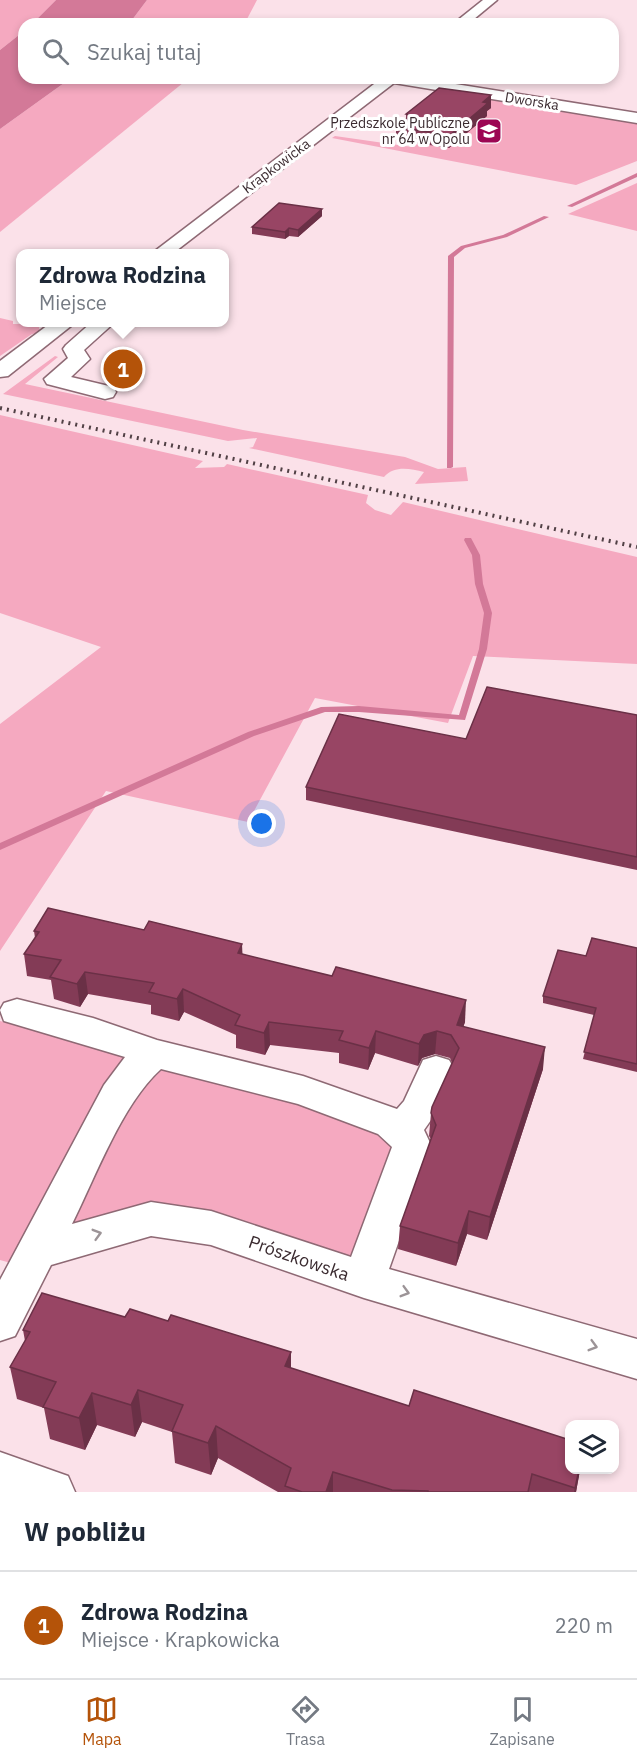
<!DOCTYPE html>
<html lang="pl">
<head>
<meta charset="utf-8">
<style>
	body { margin:0; font-family:"IBM Plex Sans",sans-serif; background:#f6f6f7; color:#1f2937 }
	.controls { position:absolute; right:18px; bottom:18px; display:grid; overflow:hidden; border-radius:12px; box-shadow:0 3px 9px #0003 }
	.controls button { width:54px; height:54px; display:grid; place-items:center; padding:0; border:0; border-bottom:2px solid #e0e1e3; background:#fff; color:#1f2937; font:30px sans-serif }
	.you { position:absolute; left:262px; top:824px; width:21px; height:21px; margin:-15px; border:4px solid #fff; border-radius:50%; background:#1a73e8; box-shadow:0 0 0 9px #1a73e833 }
	.badge { display:grid; place-items:center; width:39px; height:39px; border-radius:50%; background:#b45309; color:#fff; font-size:20px; font-weight:700 }
	.pin { position:absolute; translate:-50% -50%; border:3px solid #fff; box-shadow:0 2px 6px #0006 }
	.popup { position:absolute; left:16px; top:249px; width:213px; height:78px; box-sizing:border-box; display:grid; place-content:center; border-radius:12px; background:#fff; filter:drop-shadow(0 2px 4px #0005); font-size:20px; white-space:nowrap; color:#747a83 }
	.popup b { font-size:22px; color:#1f2937 }
	.popup::after { content:''; position:absolute; left:50%; top:100%; margin-left:-12px; border:12px solid transparent; border-top-color:#fff }
	.list { margin:0; padding:0; list-style:none }
	h2 { display:flex; justify-content:space-between; align-items:center; height:78px; margin:0; padding:0 24px; font-size:26px }
	h2 small { font-size:20px; font-weight:400; color:#747a83 }
	.list li { display:grid; grid-template-columns:39px 1fr auto; gap:18px; align-items:center; box-sizing:border-box; height:108px; padding:0 24px; border-top:2px solid #e0e1e3 }
	.list b { display:block; font-size:22px; white-space:nowrap }
	.list p { margin:0; font-size:20px; white-space:nowrap; color:#747a83 }
	.list em { font-size:20px; font-style:normal; color:#747a83 }
	.icon { flex:none; width:33px; height:33px; fill:none; stroke:currentColor; stroke-width:2; stroke-linecap:round; stroke-linejoin:round }
	.map { position:relative; flex:none; width:637px; height:1492px; overflow:hidden }
	.search { position:absolute; background:#fff; box-shadow:0 3px 9px #0003; left:18px; right:18px; top:18px; height:66px; display:flex; align-items:center; gap:15px; box-sizing:border-box; padding:0 21px; border-radius:18px; color:#747a83; font-size:22px }
	.sheet { height:186px; background:#fff }
	nav { display:flex; justify-content:space-around; align-items:center; box-sizing:border-box; height:84px; border-top:2px solid #e0e1e3; background:#fff; font-size:16px; color:#747a83 }
	nav a { display:grid; justify-items:center; gap:3px }
	nav .on { color:#b45309 }
	.map>svg:first-child { display:block }
</style>
</head>
<body>
<div class="map">
<svg width="637" height="1492" viewBox="0 0 637 1492">
	<rect width="100%" height="100%" fill="#fbe1e9"/>
	<g fill="#f5a9c0">
		<path d="M 0,0 L 56,0 L 32,24 L 24,24 L 24,31 L 0,50 Z"/>
		<path d="M 147,0 L 257,0 L 247,19 L 280,24 L 129,24 Z"/>
		<path d="M 71,78 L 189,78 L 0,232 L 0,129 Z"/>
		<path d="M 438,89 L 637,122 L 637,161 L 576,185 L 332,138 L 335,136 L 412,147 L 417,143 L 444,147 Z"/>
		<path d="M 637,183 L 637,231 L 568,214 Z"/>
		<path d="M 0,318 L 13,321 L 13,324 L 34,324 L 39,327 L 40,333 L 32,334 L 0,356 Z"/>
		<path d="M 55,356 L 58,357 L 25,384 L 243,430 L 405,457 L 438,469 L 466,467 L 468,481 L 415,484 L 424,472 C 410,469 395,465 384,477 L 249,448 L 253,447 L 257,438 L 228,441 L 3,394 Z"/>
		<path d="M 0,415 L 203,461 L 195,468 L 224,467 L 227,464 L 368,495 L 366,503 L 375,510 L 391,515 L 403,502 L 637,557 L 637,664 L 473,656 L 448,723 L 315,698 L 248,822 L 106,791 L 0,951 L 0,724 L 101,647 L 0,613 Z"/>
		<path d="M 0,1021 L 143,1057 L 177,1073 L 392,1123 L 402,1129 L 364,1280 L 151,1219 L 29,1268 L 0,1260 Z"/>
	</g>
	<g fill="#d37998">
		<path d="M 56,0 L 147,0 L 129,24 L 32,24 Z"/>
		<path d="M 24,31 L 24,78 L 71,78 L 0,129 L 0,50 Z"/>
	</g>
	<g fill="none" stroke-linecap="round" stroke-linejoin="round">
		<g fill="#d37998" fill-rule="evenodd">
			<path d="M 637,173 L 637,177 L 572,207 L 567,206 Z"/>
			<path d="M 544,216 L 549,217 L 507,237 L 465,248 L 454,257 L 453,467 L 451,468 L 447,468 L 448,256 L 461,246 L 503,235 Z"/>
			<path d="M 465,538 L 471,538 L 480,555 L 483,584 L 492,613 L 487,649 L 465,720 L 359,712 L 325,712 L 254,736 L 0,850 L 0,843 L 248,732 L 321,707 L 359,706 L 459,715 L 479,649 L 484,613 L 475,584 L 472,555 L 464,540 Z"/>
		</g>
		<g stroke="#8e6974" stroke-width="3">
			<g id="minor">
				<path d="M 483,0 L 497,0 L 468,24 L 453,24 Z"/>
				<path d="M 382,78 L 418,78 L 637,113 L 637,123 L 394,83 L 172,254 L 151,254 Z"/>
				<path d="M 52,322 L 76,322 L 8,376 L 0,377 L 0,361 Z"/>
				<path d="M 92,322 L 115,322 L 84,350 L 90,359 L 71,377 L 113,387 L 116,392 L 113,397 L 105,399 L 47,384 L 44,379 L 68,358 L 63,349 L 66,345 Z"/>
				<path d="M 17,999 L 93,1018 L 157,1040 L 303,1076 L 397,1109 L 404,1101 L 423,1060 L 436,1056 L 449,1060 L 455,1070 L 438,1110 L 424,1130 L 432,1147 L 389,1269 L 637,1339 L 637,1379 L 364,1298 L 211,1245 L 151,1236 L 51,1265 L 15,1336 L 0,1341 L 0,1280 L 104,1085 L 125,1057 L 4,1021 L 0,1010 L 4,1003 ZM 161,1069 L 298,1104 L 378,1134 L 392,1147 L 351,1257 L 211,1211 L 151,1202 L 72,1224 C 96,1176 122,1104 161,1069 Z"/>
				<path d="M 0,1452 L 68,1476 L 75,1492 L 0,1492 Z"/>
			</g>
		</g>
		<use href="#minor" fill="#fff" fill-rule="evenodd"/>
		<path stroke="#514045" stroke-width="4" stroke-dasharray="2 5" stroke-linecap="butt" d="M 0,408 L 637,547"/>
	</g>
	<g fill="#833b56">
		<path d="M 491,108 L 487,111 L 487,116 L 449,148 L 396,140 L 396,127 L 406,119 L 406,114 Z"/>
		<path d="M 322,209 L 322,216 L 298,237 L 289,236 L 285,239 L 252,234 L 252,227 Z"/>
		<path d="M 637,715 L 637,870 L 306,800 L 306,787 L 466,739 Z"/>
		<path d="M 34,931 L 242,954 L 465,1022 L 463,1027 L 543,1069 L 487,1240 L 467,1234 L 456,1266 L 398,1249 L 400,1226 L 431,1139 L 429,1136 L 431,1113 L 452,1063 L 450,1058 L 435,1054 L 422,1058 L 418,1066 L 375,1053 L 368,1070 L 339,1063 L 339,1053 L 270,1045 L 265,1055 L 236,1048 L 236,1035 L 184,1012 L 179,1021 L 151,1014 L 151,1005 L 88,994 L 80,1007 L 54,999 L 51,980 L 27,976 L 24,954 L 35,938 Z"/>
		<path d="M 637,948 L 637,1072 L 583,1059 L 594,1015 L 543,1003 L 543,996 L 586,956 Z"/>
		<path d="M 125,1317 L 168,1321 L 291,1352 L 291,1368 L 580,1470 L 576,1492 L 278,1492 L 218,1458 L 211,1475 L 175,1463 L 172,1432 L 142,1422 L 135,1437 L 97,1425 L 85,1450 L 50,1439 L 44,1408 L 17,1399 L 10,1367 L 25,1341 L 23,1330 Z"/>
	</g>
	<g fill="#6a3046">
		<path d="M 491,95 L 491,108 L 487,111 L 487,116 L 449,148 L 450,135 L 483,102 Z"/>
		<path d="M 322,209 L 322,216 L 298,237 L 298,230 Z"/>
		<path d="M 289,228 L 289,236 L 285,239 L 285,232 Z"/>
		<path d="M 242,944 L 243,966 L 238,953 Z"/>
		<path d="M 85,972 L 88,994 L 80,1007 L 77,984 Z"/>
		<path d="M 183,989 L 184,1012 L 179,1021 L 177,999 Z"/>
		<path d="M 466,1000 L 465,1022 L 457,1045 L 457,1025 Z"/>
		<path d="M 269,1022 L 270,1045 L 265,1055 L 264,1033 Z"/>
		<path d="M 376,1031 L 375,1053 L 368,1070 L 369,1048 Z"/>
		<path d="M 437,1031 L 435,1054 L 422,1058 L 418,1066 L 419,1044 L 424,1035 Z"/>
		<path d="M 545,1047 L 543,1069 L 487,1240 L 490,1217 Z"/>
		<path d="M 469,1211 L 467,1234 L 456,1266 L 458,1243 Z"/>
		<path d="M 291,1352 L 291,1384 L 285,1366 Z"/>
		<path d="M 138,1390 L 142,1422 L 135,1437 L 131,1405 Z"/>
		<path d="M 92,1393 L 97,1425 L 85,1450 L 79,1418 Z"/>
		<path d="M 216,1426 L 218,1458 L 211,1475 L 208,1443 Z"/>
		<path d="M 579,1470 L 580,1470 L 576,1492 L 574,1492 Z"/>
		<path d="M 333,1472 L 333,1492 L 326,1492 Z"/>
	</g>
	<g fill="#984564" stroke="#6a3046" stroke-width="1.5">
		<path d="M 439,88 L 491,95 L 483,102 L 488,103 L 450,135 L 396,127 L 411,115 L 406,114 Z"/>
		<path d="M 279,203 L 322,209 L 298,230 L 289,228 L 285,232 L 252,227 Z"/>
		<path d="M 487,687 L 637,715 L 637,857 L 306,787 L 339,714 L 466,739 Z"/>
		<path d="M 48,908 L 144,930 L 149,921 L 242,944 L 238,953 L 332,976 L 336,967 L 466,1000 L 457,1025 L 545,1047 L 490,1217 L 469,1211 L 458,1243 L 400,1226 L 436,1125 L 431,1113 L 432,1107 L 459,1048 L 451,1035 L 437,1031 L 424,1035 L 419,1044 L 376,1031 L 369,1048 L 339,1040 L 343,1031 L 269,1022 L 264,1033 L 235,1025 L 240,1015 L 183,989 L 177,999 L 149,992 L 154,983 L 85,972 L 77,984 L 50,977 L 61,960 L 24,954 L 39,932 L 34,931 Z"/>
		<path d="M 592,938 L 637,948 L 637,1064 L 584,1052 L 596,1008 L 543,996 L 558,950 L 586,956 Z"/>
		<path d="M 42,1293 L 125,1317 L 130,1309 L 168,1321 L 171,1315 L 291,1352 L 285,1366 L 409,1406 L 414,1390 L 570,1440 L 570,1470 L 579,1470 L 575,1488 L 532,1474 L 528,1492 L 428,1492 L 428,1491 L 392,1490 L 333,1472 L 326,1492 L 302,1492 L 285,1486 L 291,1468 L 216,1426 L 208,1443 L 172,1431 L 183,1405 L 138,1390 L 131,1405 L 92,1393 L 79,1418 L 43,1407 L 56,1382 L 10,1367 L 30,1332 L 23,1330 Z"/>
	</g>
	<defs><path id="oneway-chevron" d="M-2-3.5L2.5 0L-2 3.5" fill="none" stroke-width="1.6" stroke-linecap="round" stroke-linejoin="round" transform="scale(1.5)"/></defs>
	<g stroke="#9c9497">
		<use href="#oneway-chevron" transform="translate(97 1234) rotate(-16)"/>
		<use href="#oneway-chevron" transform="translate(405 1292) rotate(16)"/>
		<use href="#oneway-chevron" transform="translate(593 1346) rotate(16)"/>
	</g>
	<defs>
		<g id="school-square" transform="scale(1.35)"><rect x="-9" y="-9" width="18" height="18" rx="4" fill="#9c0653" stroke="#fff"/><path d="M0-5L7-2L0 1L-7-2ZM-4 1L0 2.5L4 1V4Q0 6-4 4Z" fill="#fff"/></g>
	</defs>
	<g fill-rule="evenodd">
		<use href="#school-square" x="489" y="131"/>
	</g>
	<g text-anchor="middle" dominant-baseline="central" stroke-width="6" stroke-linejoin="round" paint-order="stroke">
		<g font-size="14" fill="#3a2a2f" stroke="#fff">
			<text transform="translate(532 101) rotate(9)">Dworska</text>
			<text transform="translate(276 166) rotate(-37)">Krapkowicka</text>
		</g>
		<g font-size="14" fill="#3a2a2f" stroke="#fff" text-anchor="end">
			<text x="470" y="123">Przedszkole Publiczne<tspan x="470" dy="16">nr 64 w Opolu</tspan></text>
		</g>
		<g font-size="18" fill="#3a2a2f" stroke="#fff">
			<text transform="translate(299 1258) rotate(19)">Prószkowska</text>
		</g>
	</g>
</svg>
<div class="controls">
<button><svg class="icon" aria-label="layers" viewBox="0 0 24 24"><path d="M12 4l9 5-9 5-9-5zM3 14l9 5 9-5"/></svg></button>
</div>
<div class="you"></div>
<div class="pin badge" style="left:123px;top:369px">1</div>
<div class="popup"><b>Zdrowa Rodzina</b>Miejsce</div>
<div class="search"><svg class="icon" aria-label="search" viewBox="0 0 24 24"><circle cx="10" cy="10" r="6"/><path d="M15 15l6 6"/></svg>Szukaj tutaj</div>
</div>
<section class="sheet">
<h2>W pobliżu<small></small></h2>
<ul class="list">
<li><span class="badge">1</span><div><b>Zdrowa Rodzina</b><p>Miejsce · Krapkowicka</p></div><em>220 m</em></li>
</ul>
</section>
<nav>
<a class="on"><svg class="icon" aria-label="map" viewBox="0 0 24 24"><path d="M3 6l6-2 6 2 6-2v14l-6 2-6-2-6 2zM9 4v14M15 6v14"/></svg>Mapa</a>
<a><svg class="icon" aria-label="directions" viewBox="0 0 24 24"><path d="M12 3l9 9-9 9-9-9zM9 14v-3h6M13 9l2 2-2 2"/></svg>Trasa</a>
<a><svg class="icon" aria-label="saved" viewBox="0 0 24 24"><path d="M7 4h10v16l-5-4-5 4z"/></svg>Zapisane</a>
</nav>
</body>
</html>
